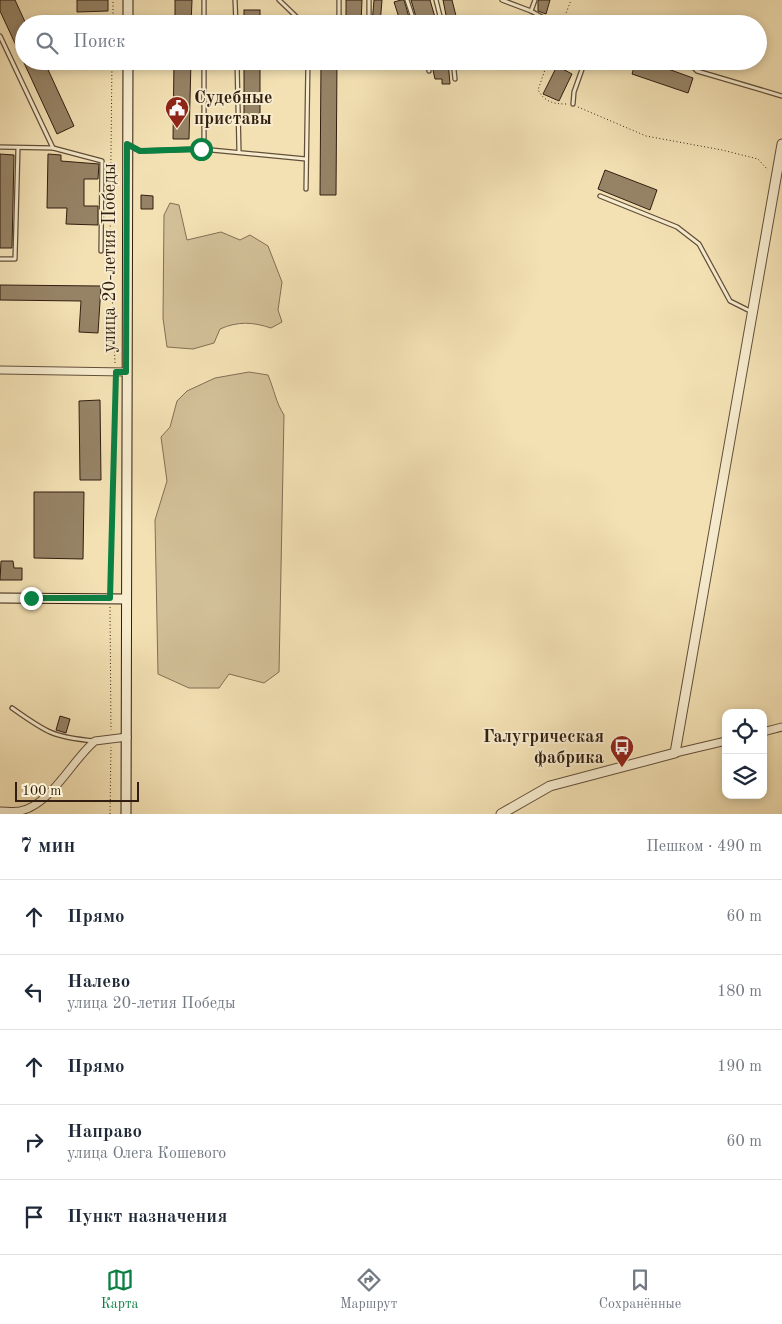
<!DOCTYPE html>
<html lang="ru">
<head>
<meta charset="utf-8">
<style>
	body { margin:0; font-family:"Old Standard TT",serif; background:#f6f6f7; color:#1f2937 }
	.controls { position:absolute; right:15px; bottom:15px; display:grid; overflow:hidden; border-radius:10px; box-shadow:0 2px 8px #0003 }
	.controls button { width:45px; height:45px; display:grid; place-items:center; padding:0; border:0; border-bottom:1px solid #e0e1e3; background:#fff; color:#1f2937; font:25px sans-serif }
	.scale { position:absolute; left:15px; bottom:12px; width:124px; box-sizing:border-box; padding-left:5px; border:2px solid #311e11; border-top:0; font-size:14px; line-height:18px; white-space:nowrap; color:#311e11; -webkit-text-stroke:4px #f7ecce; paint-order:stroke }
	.stop { position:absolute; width:15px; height:15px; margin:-11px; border:4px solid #0b8043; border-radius:50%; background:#fff }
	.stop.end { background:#0b8043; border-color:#fff; box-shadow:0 1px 5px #0008 }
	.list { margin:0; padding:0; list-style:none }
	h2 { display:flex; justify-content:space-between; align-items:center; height:65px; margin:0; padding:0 20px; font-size:21px }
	h2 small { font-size:16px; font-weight:400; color:#747a83 }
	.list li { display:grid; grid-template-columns:32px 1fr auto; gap:15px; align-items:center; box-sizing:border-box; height:75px; padding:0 20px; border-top:1px solid #e0e1e3 }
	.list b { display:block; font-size:19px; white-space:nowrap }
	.list p { margin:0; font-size:16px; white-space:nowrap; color:#747a83 }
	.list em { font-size:16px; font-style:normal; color:#747a83 }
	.icon { flex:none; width:28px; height:28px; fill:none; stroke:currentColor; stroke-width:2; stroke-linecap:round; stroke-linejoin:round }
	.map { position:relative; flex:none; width:782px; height:814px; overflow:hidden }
	.search { position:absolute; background:#fff; box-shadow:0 2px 8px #0003; left:15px; right:15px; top:15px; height:55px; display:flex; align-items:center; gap:12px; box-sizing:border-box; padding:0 18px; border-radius:28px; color:#747a83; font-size:19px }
	.sheet { height:440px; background:#fff }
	nav { display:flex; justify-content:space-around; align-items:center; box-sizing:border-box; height:70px; border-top:1px solid #e0e1e3; background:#fff; font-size:14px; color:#747a83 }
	nav a { display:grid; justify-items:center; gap:2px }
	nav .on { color:#0b8043 }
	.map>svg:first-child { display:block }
</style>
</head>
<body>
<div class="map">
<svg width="782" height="814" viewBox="0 0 782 814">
	<rect width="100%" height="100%" fill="#f3e1b4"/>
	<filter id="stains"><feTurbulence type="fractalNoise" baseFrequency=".004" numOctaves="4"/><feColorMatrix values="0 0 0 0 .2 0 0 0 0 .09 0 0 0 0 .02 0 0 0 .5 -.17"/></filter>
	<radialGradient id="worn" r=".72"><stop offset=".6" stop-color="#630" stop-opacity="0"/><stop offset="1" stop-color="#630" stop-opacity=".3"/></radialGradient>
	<g fill="#d2c098" stroke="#826f54">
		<path d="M 170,203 L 179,205 L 187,240 L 221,232 L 240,240 L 250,235 L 268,246 L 282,282 L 278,310 L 282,322 L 271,328 C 253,322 238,321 220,329 L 214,343 L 193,349 L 167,347 L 163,318 L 164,215 Z"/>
		<path d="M 249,372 L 268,375 C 274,389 276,403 284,415 L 279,672 L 264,683 L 229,674 L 219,688 L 189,688 L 158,674 L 155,520 L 167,481 L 161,437 L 170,427 L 177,401 L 187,391 L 215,378 Z"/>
	</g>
	<g fill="#968366" stroke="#311e11">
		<path d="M 0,0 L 15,0 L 26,24 L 24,24 L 24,61 L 44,61 L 74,126 L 57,134 L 0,11 Z"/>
		<path d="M 77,0 L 108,0 L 108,11 L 77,12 Z"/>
		<path d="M 175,0 L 192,0 L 191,24 L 175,24 Z"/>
		<path d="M 346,0 L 362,0 L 361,24 L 352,24 L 352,18 L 346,18 Z"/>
		<path d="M 374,0 L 382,0 L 380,24 L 372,24 Z"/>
		<path d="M 401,0 L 404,0 L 411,24 L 401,24 L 394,2 Z"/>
		<path d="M 411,0 L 430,0 L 437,24 L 418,24 Z"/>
		<path d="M 443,0 L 452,0 L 458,24 L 450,24 L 449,20 L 447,20 Z"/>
		<path d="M 538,0 L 550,0 L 546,14 L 538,11 Z"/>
		<rect x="244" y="10" width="16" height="14"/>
		<path d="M 174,61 L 191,61 L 189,139 L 173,139 Z"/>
		<rect x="244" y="61" width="16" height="61"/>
		<path d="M 321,61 L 337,61 L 336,195 L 320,195 Z"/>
		<path d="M 431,61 L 448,61 L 450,84 L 442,84 L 442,79 L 435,79 Z"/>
		<path d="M 636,61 L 646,61 L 693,78 L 688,93 L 632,74 Z"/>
		<path d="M 557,66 L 572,74 L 559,101 L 543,94 Z"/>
		<path d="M 0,154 L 14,155 L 12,248 L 0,248 Z"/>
		<path d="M 48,154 L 61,155 L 61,161 L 99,164 L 98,179 L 84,179 L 84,206 L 98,206 L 98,225 L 66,224 L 67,208 L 47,208 Z"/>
		<path d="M 605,170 L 657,190 L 650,210 L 598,189 Z"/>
		<path d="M 141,195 L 153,196 L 153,209 L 141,209 Z"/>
		<path d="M 0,285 L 101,286 L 98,333 L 79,332 L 81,301 L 0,300 Z"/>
		<path d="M 100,400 L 101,480 L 80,480 L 79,401 Z"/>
		<path d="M 34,492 L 84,492 L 83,559 L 34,558 Z"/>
		<path d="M 1,561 L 13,561 L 14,568 L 22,568 L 22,580 L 0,580 Z"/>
		<path d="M 60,716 L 70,719 L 66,733 L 56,730 Z"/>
	</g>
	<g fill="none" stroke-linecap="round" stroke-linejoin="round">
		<g stroke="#624f3a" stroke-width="5.5">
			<g id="service">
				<path d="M 204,0 L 204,24"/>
				<path d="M 235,0 L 236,24"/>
				<path d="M 279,0 L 304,24"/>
				<path d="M 339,0 L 339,24"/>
				<path d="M 407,0 L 415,24"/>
				<path d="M 436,0 L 442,24"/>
				<path d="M 502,0 L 531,11 L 535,0"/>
				<path d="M 531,11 L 554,24"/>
				<path d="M 563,22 L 567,24"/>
				<path d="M 369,23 L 369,0"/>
				<path d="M 0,36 L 53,148"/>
				<path d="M 237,61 L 239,152"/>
				<path d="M 427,61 L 429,71"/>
				<path d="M 453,61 L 455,79"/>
				<path d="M 677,61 L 691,65 L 697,71 L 782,96"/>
				<path d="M 573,104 L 574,92 L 585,61"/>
				<path d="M 130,146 L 140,151 L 201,149 L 306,159"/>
				<path d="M 0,147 L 53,148 L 102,161 L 101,251"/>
				<path d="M 201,149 L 204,139 L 204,61"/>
				<path d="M 306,189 L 308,61"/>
				<path d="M 600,196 L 677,227 L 699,244 L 730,301 L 752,312"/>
				<path d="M 0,259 L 15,259 L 18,148"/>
				<path d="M 12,708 C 46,732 52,737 94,741"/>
			</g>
		</g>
		<g stroke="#624f3a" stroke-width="9">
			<g id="minor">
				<path d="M 0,370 L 126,372"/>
				<path d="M 763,732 L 782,727"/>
				<path d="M 675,753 L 726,741"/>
				<path d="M 0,811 C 6,811 14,812 20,811 C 51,805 72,760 95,741 L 127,737"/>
			</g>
		</g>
		<g stroke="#624f3a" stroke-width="11">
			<path id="tertiary" d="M 501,814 L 550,786 L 675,753 L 782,144"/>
		</g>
		<g stroke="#311e11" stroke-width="11">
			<g id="secondary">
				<path d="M 128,24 L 128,0"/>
				<path d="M 0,598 L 126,599"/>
				<path d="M 126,814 L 128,61"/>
			</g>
		</g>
		<g stroke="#311e11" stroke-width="1" stroke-dasharray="1 2.5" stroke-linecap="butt">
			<path d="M 565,16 L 571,0"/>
			<path d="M 113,24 L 113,0"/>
			<path d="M 112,61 L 110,245 L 115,363"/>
			<path d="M 548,61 L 538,90 C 545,102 553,104 567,104"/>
			<path d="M 578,107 L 646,136 L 722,150 L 758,159 L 768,170"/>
			<path d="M 110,590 L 116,379"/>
			<path d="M 110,607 L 111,730"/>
			<path d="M 110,814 L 111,747"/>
		</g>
		<use href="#service" stroke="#f7ecce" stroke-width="3"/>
		<use href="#minor" stroke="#f7ecce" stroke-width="7"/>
		<use href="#tertiary" stroke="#f7ecce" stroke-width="9"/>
		<use href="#secondary" stroke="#f7ecce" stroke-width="9"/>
	</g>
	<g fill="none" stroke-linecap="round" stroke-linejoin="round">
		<path stroke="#0b8043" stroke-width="6" d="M 31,598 L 110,598 L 116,372 L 126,372 L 127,144 L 140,151 L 201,149"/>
	</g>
	<defs>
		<g id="civic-pin" transform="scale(1.25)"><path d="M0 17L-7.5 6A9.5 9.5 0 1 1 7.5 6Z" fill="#8f2418" stroke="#f7ecce"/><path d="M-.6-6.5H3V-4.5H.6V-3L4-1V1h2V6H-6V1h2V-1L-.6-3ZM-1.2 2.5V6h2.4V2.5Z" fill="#fff"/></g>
		<g id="bus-pin" transform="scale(1.25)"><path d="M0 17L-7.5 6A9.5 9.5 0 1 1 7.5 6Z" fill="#8f2418" stroke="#f7ecce"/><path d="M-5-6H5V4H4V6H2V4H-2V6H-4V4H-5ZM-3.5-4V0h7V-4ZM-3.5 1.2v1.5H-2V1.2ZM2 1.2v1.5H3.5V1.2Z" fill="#fff"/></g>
	</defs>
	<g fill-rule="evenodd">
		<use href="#civic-pin" x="177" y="108"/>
		<use href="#bus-pin" x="622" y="747"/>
	</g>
	<g text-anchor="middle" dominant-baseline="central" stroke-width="4" stroke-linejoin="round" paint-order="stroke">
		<g font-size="18" font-weight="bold" fill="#311e11" stroke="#f7ecce" text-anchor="start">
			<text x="194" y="98">Судебные<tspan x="194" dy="21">приставы</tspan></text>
			<text x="604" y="737" text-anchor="end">Галугрическая<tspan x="604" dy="21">фабрика</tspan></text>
		</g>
		<g font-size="18" fill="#311e11" stroke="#f7ecce">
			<text transform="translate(110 258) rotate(-90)">улица 20-летия Победы</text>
		</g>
	</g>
	<rect width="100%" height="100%" filter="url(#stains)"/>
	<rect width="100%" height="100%" fill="url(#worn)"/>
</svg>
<div class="controls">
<button><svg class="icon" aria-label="locate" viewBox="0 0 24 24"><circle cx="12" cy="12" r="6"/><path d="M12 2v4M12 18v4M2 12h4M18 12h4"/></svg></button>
<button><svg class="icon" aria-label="layers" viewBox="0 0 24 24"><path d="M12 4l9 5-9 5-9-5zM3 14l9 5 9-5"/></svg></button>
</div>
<div class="scale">100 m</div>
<div class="stop" style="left:201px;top:149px"></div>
<div class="stop end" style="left:31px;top:598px"></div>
<div class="search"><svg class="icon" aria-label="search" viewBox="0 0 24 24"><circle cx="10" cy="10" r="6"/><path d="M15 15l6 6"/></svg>Поиск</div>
</div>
<section class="sheet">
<h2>7 мин<small>Пешком · 490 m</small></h2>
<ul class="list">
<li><svg class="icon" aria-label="ahead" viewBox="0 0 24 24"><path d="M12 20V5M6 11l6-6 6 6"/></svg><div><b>Прямо</b></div><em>60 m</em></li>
<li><svg class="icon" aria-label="left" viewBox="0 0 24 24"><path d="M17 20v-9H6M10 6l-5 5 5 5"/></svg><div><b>Налево</b><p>улица 20-летия Победы</p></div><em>180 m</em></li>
<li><svg class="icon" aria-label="ahead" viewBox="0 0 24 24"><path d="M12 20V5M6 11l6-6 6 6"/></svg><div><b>Прямо</b></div><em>190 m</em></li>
<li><svg class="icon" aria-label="right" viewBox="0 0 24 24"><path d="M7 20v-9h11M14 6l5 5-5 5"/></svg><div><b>Направо</b><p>улица Олега Кошевого</p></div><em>60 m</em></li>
<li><svg class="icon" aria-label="arrive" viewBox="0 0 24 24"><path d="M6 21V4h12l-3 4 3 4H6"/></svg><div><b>Пункт назначения</b></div></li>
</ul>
</section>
<nav>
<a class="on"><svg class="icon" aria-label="map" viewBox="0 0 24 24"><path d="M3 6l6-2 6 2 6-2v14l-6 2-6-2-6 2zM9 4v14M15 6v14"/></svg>Карта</a>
<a><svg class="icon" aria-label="directions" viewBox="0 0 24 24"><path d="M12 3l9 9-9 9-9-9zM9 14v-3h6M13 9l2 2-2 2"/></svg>Маршрут</a>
<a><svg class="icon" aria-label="saved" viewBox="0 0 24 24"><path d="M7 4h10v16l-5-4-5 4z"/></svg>Сохранённые</a>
</nav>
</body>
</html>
